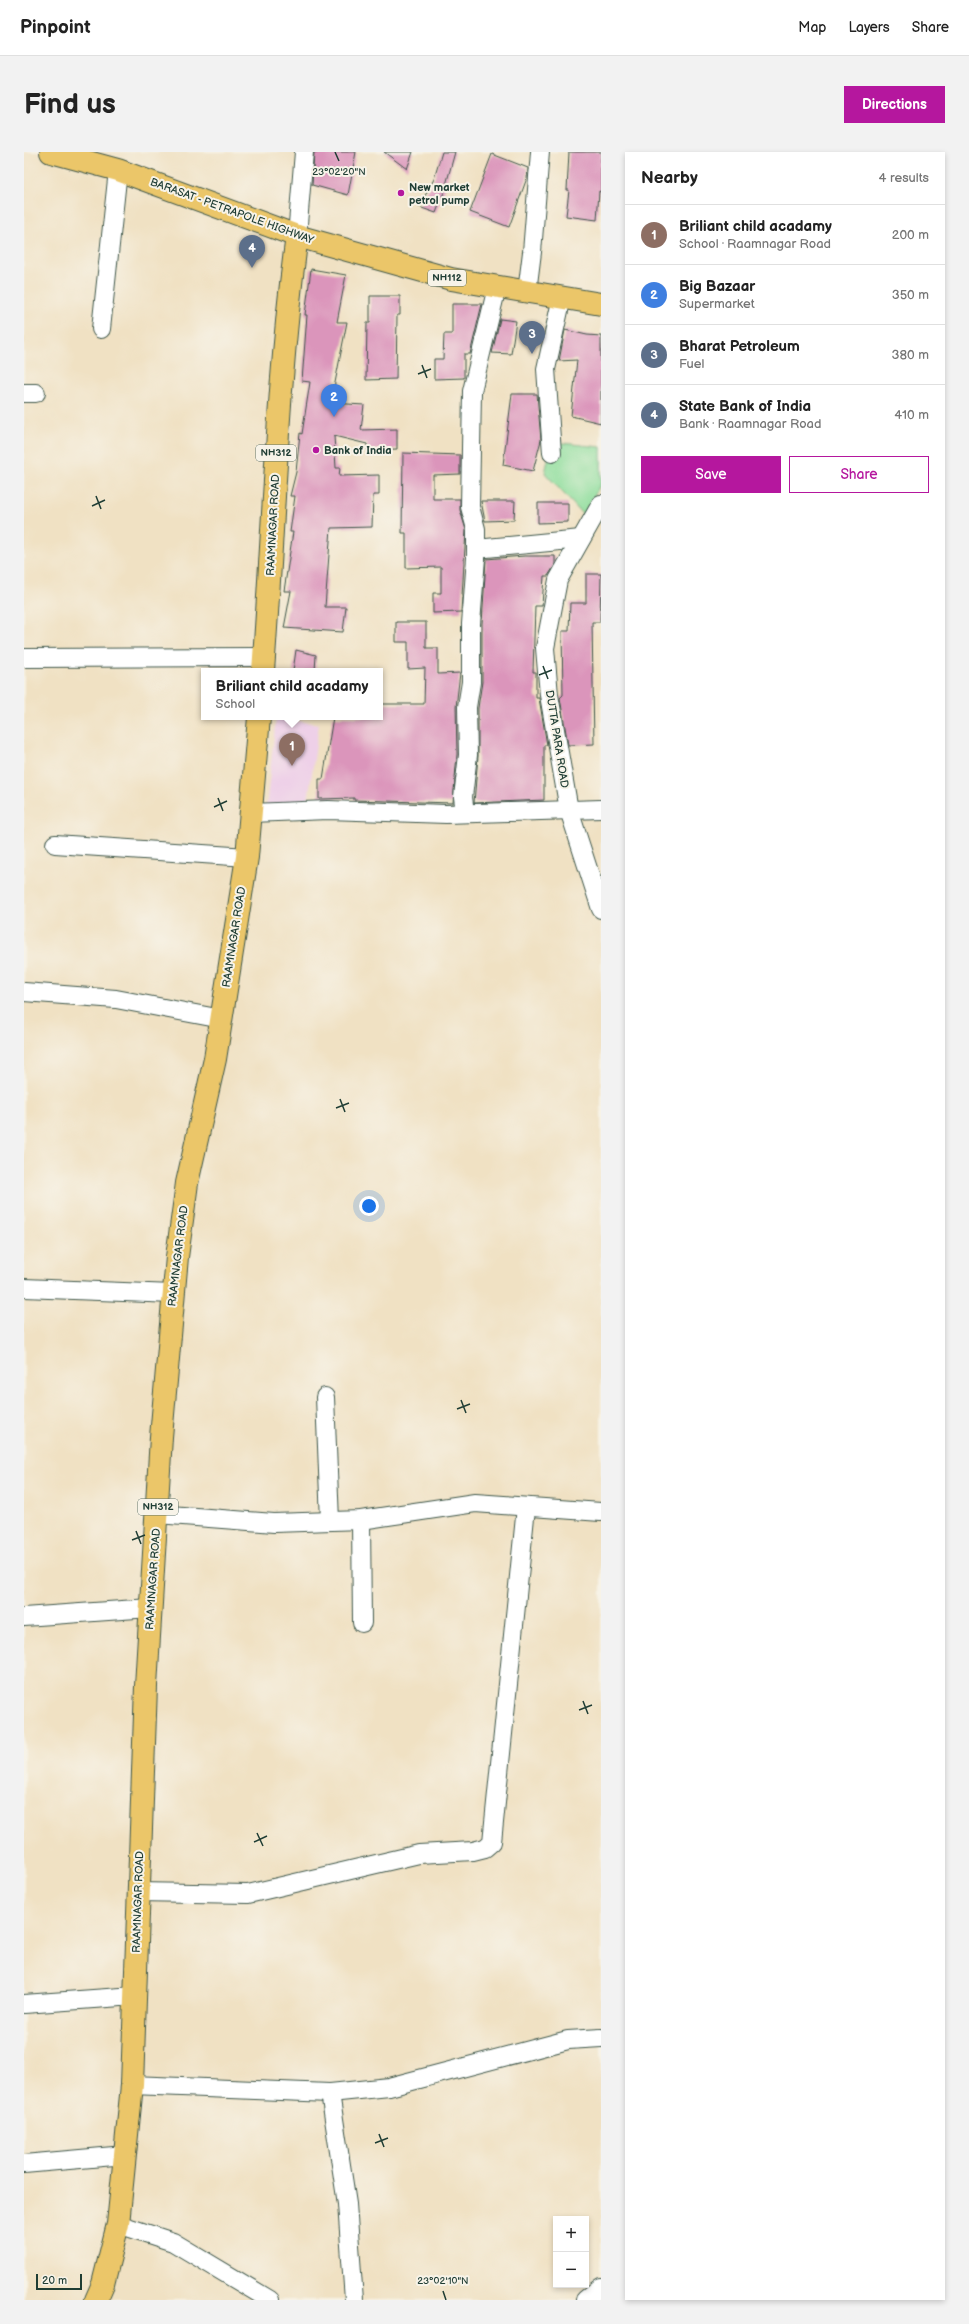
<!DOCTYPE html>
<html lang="en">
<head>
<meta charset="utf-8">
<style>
	body { margin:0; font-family:"Balsamiq Sans",sans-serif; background:#f2f2f2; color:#222 }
	.controls { position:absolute; right:12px; bottom:12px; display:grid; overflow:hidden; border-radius:0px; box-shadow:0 2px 6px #0003 }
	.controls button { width:36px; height:36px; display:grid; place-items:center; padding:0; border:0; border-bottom:1px solid #e0e0e0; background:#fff; color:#222; font:20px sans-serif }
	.scale { position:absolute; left:12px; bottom:10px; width:46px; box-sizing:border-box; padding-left:4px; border:2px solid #1f3d34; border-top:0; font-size:11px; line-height:14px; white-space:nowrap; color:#1f3d34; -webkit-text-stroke:3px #f7f3e8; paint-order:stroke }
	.you { position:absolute; left:345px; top:1054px; width:14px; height:14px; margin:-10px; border:3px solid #fff; border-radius:50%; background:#1a73e8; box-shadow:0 0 0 6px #1a73e833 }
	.badge { display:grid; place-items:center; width:26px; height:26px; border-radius:50%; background:#b5179e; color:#fff; font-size:13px; font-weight:700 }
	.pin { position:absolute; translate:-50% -33px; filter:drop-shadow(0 1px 2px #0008) }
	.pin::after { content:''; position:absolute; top:21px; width:14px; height:12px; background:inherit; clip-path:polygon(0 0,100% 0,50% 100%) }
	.popup { position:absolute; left:177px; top:516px; width:182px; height:52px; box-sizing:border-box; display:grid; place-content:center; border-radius:0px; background:#fff; filter:drop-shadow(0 1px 3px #0005); font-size:13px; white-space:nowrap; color:#767676 }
	.popup b { font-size:15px; color:#222 }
	.popup::after { content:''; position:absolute; left:50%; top:100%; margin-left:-8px; border:8px solid transparent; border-top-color:#fff }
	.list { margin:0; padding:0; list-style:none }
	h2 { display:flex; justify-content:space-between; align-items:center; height:52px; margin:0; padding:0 16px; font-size:17px }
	h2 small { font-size:13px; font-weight:400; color:#767676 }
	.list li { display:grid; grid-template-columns:26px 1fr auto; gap:12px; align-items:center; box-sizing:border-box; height:60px; padding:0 16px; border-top:1px solid #e0e0e0 }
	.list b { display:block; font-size:15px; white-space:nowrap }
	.list p { margin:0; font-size:13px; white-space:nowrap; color:#767676 }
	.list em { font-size:13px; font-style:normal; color:#767676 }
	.actions { display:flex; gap:8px; padding:12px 16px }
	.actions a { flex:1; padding:9px 0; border:1px solid #b5179e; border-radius:0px; text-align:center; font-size:14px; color:#b5179e }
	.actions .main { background:#b5179e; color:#fff }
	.map { position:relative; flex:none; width:577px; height:2148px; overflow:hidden; border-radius:0px }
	header { display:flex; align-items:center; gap:24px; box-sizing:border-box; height:56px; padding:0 20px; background:#fff; border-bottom:1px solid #e0e0e0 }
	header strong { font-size:19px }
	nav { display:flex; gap:22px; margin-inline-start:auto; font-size:14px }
	.intro { display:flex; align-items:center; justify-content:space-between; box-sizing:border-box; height:96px; padding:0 24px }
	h1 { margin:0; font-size:28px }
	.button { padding:10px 18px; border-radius:0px; background:#b5179e; color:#fff; font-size:14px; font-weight:700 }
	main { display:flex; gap:24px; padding:0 24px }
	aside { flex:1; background:#fff; border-radius:0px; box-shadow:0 2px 6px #0003 }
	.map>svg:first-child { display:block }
</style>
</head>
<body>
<header>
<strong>Pinpoint</strong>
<nav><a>Map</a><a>Layers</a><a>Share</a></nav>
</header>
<div class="intro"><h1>Find us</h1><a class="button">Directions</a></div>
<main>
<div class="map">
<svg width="577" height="2148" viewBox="0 0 577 2148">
	<rect width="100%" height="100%" fill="#f7f3e8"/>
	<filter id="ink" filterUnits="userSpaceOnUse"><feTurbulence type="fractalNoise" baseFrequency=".025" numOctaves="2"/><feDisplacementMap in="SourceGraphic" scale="8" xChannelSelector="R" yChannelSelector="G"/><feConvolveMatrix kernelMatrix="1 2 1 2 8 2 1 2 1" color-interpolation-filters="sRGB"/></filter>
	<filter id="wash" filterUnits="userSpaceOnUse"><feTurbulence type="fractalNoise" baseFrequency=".012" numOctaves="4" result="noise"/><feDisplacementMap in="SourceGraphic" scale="16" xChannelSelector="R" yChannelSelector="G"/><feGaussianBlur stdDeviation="0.9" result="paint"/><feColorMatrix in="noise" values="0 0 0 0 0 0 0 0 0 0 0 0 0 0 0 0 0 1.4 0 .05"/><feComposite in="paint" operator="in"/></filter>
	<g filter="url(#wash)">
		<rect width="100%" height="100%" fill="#f0e1c3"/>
		<path fill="#eed0e8" d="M 252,566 L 295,572 L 283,656 L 242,656 Z"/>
		<path fill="#8fde9d" stroke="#578e68" d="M 528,290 L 577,295 L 577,331 L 560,364 L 521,321 Z"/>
		<g id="blocks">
			<g fill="#db95bb">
				<path d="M 290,0 L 332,0 L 324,43 L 288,33 Z"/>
				<path d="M 360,0 L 389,0 L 383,17 Z"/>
				<path d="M 418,0 L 431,0 L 420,40 L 412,61 L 395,55 L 410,27 Z"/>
				<path d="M 545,0 L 577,0 L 577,40 L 575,39 L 573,68 L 542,64 L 545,38 L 543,38 Z"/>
				<path d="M 468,2 L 504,16 L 503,26 L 485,75 L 446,60 Z"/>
				<path d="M 287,117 L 322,123 L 313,170 L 323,170 L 307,251 L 340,253 L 337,278 L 373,277 L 373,297 L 343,298 L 343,292 L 310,284 L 312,316 L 316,316 L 315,324 L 355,323 L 355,343 L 349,343 L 348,375 L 307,376 L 301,455 L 322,455 L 319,480 L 260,476 L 267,439 L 260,439 L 269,380 L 266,380 L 271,344 L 266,344 L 272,320 L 276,281 L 278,282 L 286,230 L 278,229 L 283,163 L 281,163 Z"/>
				<path d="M 346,144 L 376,144 L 376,163 L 373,163 L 372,227 L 342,228 L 343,171 L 346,171 Z"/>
				<path d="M 428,152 L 458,152 L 446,202 L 440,202 L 440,226 L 410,227 L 410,207 L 419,207 L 420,182 L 428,182 Z"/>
				<path d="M 476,167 L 492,169 L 487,202 L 468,201 Z"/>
				<path d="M 541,178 L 563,183 L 577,184 L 577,271 L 547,264 L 553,208 L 535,209 Z"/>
				<path d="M 488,242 L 513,242 L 517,288 L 509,319 L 479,313 Z"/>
				<path d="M 379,301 L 436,303 L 436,322 L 409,323 L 409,347 L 436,347 L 436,358 L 442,378 L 437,460 L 409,461 L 409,441 L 417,441 L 417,415 L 382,416 L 382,381 L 378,381 Z"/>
				<path d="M 457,349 L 491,349 L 490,368 L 461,369 Z"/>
				<path d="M 514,351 L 544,351 L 544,370 L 514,371 Z"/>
				<path d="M 501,404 L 531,404 L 531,413 L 524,424 L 520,424 L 518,454 L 511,454 L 509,520 L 512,520 L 512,546 L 515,546 L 523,593 L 520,593 L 520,648 L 450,651 L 454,604 L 454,556 L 458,530 L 458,472 L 462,407 Z"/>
				<path d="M 562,422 L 577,422 L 576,470 L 568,470 L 570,592 L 544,593 L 536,546 L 539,543 L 538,479 L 545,479 L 546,451 L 562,451 Z"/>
				<path d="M 372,470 L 402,470 L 402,496 L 414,496 L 414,522 L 436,521 L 432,555 L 433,602 L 429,651 L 330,648 L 330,646 L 295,647 L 295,627 L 299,627 L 309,565 L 356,565 L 356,552 L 400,552 L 401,516 L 384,517 L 384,490 L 372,490 Z"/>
				<path d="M 272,498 L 292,503 L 291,519 L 269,519 Z"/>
			</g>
		</g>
	</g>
	<g filter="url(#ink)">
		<use href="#blocks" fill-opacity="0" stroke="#3e5649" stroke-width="1"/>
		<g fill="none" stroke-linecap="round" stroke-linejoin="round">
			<g stroke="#3e5649" stroke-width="20">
				<g id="street">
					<path d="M 273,84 L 280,0"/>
					<path d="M 503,140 L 508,100 L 516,0"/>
					<path d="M 77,177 L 94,18"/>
					<path d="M 0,241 L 12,241"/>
					<path d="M 528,301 L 522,217 L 538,145"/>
					<path d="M 577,352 L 534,428 L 521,496 L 525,543 L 545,658 L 577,757"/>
					<path d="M 452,397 L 557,387"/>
					<path d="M 0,506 L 240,505"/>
					<path d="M 227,661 L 304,658 L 422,662 L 577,657"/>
					<path d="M 441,661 L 439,645 L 444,603 L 443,555 L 447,530 L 447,472 L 452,406 L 452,377 L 446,355 L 448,239 L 473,135"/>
					<path d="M 31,692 L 223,705"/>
					<path d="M 0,840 L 92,847 L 198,867"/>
					<path d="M 0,1136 L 149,1142"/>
					<path d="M 301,1245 L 306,1369"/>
					<path d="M 133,1362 L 250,1371 L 337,1368 L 451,1351 L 577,1360"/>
					<path d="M 337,1368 L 338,1471"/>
					<path d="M 0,1465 L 126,1456"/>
					<path d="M 114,1740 L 224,1742 L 395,1702 L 449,1699 L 461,1696 L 468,1690 L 502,1355"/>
					<path d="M 0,1852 L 111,1844"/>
					<path d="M 108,1933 L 306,1941 L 365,1935 L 544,1888 L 577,1886"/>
					<path d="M 306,1941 L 323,2052 L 330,2148"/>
					<path d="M 0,2012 L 101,2003"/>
					<path d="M 94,2072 L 149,2090 L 246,2148"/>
					<path d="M 561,2148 L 577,2135"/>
				</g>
			</g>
			<g stroke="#3e5649" stroke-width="24">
				<g id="highway">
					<path d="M 27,0 L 94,18 L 273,84 L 427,127 L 577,152"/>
					<path d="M 239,519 C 250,374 253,229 273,84"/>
					<path d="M 72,2148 L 79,2132 L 94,2072 L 108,1933 L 122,1534 L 137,1285 L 153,1105 L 163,1031 L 191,907 L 223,705 L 235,565"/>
				</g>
			</g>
			<use href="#street" stroke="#fff" stroke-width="18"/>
			<use href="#highway" stroke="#ebc669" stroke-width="22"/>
		</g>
	</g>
	<path fill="none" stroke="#1f3d34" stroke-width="1.5" d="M 311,0 L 315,9M 398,213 L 403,226M 394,222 L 407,217M 72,344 L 77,357M 68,354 L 81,348M 519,514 L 524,527M 515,523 L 528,518M 194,646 L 199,659M 190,655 L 203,649M 316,947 L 321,960M 312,956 L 325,951M 437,1248 L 442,1261M 433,1257 L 446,1252M 112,1379 L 117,1392M 108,1388 L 121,1383M 559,1549 L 564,1562M 555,1558 L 568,1553M 233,1681 L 239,1694M 230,1690 L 243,1684M 355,1982 L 360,1995M 351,1991 L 364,1986M 419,2139 L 422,2148"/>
	<g fill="#b5179e" stroke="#f7f3e8" stroke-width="1.5">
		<circle cx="377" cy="41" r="4"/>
		<circle cx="292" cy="298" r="4"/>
	</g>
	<g text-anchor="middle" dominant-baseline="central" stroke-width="4" stroke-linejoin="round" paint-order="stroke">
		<g fill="#f7f3e8" stroke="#60746a" stroke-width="1">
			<rect x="404" y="118" width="38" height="16" rx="3"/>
			<rect x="232" y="293" width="40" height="16" rx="3"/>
			<rect x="114" y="1347" width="40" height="16" rx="3"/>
		</g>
		<g font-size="10" font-weight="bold" fill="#1f3d34">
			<text x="423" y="126">NH112</text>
			<text x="252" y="301">NH312</text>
			<text x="134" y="1355">NH312</text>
		</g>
		<g font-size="11" font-weight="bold" fill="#1f3d34" stroke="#f7f3e8" text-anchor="start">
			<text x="385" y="35">New market<tspan x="385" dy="13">petrol pump</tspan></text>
			<text x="300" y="298">Bank of India</text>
		</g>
		<g font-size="11" fill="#1f3d34" stroke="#f7f3e8">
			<text transform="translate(208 59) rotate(20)">BARASAT - PETRAPOLE HIGHWAY</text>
			<text transform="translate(249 373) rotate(-87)">RAAMNAGAR ROAD</text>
			<text transform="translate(533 587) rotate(81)">DUTTA PARA ROAD</text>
			<text transform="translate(210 785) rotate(-81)">RAAMNAGAR ROAD</text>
			<text transform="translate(154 1104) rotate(-83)">RAAMNAGAR ROAD</text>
			<text transform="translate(129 1427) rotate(-86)">RAAMNAGAR ROAD</text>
			<text transform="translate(114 1750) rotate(-88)">RAAMNAGAR ROAD</text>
		</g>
	</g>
	<g font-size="10" text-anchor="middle" fill="#1f3d34" stroke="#f7f3e8" stroke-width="4" stroke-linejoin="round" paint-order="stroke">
		<text x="315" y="23">23°02'20"N</text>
		<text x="419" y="2132">23°02'10"N</text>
	</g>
</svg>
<div class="controls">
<button>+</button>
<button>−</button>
</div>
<div class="scale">20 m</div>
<div class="you"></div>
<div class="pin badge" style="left:268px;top:614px;background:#8d6e63">1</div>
<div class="popup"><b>Briliant child acadamy</b>School</div>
<div class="pin badge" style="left:310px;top:265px;background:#3f7fe0">2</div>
<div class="pin badge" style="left:508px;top:202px;background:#5c6f8a">3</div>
<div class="pin badge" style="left:228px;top:116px;background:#5c6f8a">4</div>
</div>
<aside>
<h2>Nearby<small>4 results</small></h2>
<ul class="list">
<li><span class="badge" style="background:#8d6e63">1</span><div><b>Briliant child acadamy</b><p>School · Raamnagar Road</p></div><em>200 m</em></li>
<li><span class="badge" style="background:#3f7fe0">2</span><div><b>Big Bazaar</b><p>Supermarket</p></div><em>350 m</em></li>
<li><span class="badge" style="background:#5c6f8a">3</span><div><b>Bharat Petroleum</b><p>Fuel</p></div><em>380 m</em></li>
<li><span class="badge" style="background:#5c6f8a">4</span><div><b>State Bank of India</b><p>Bank · Raamnagar Road</p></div><em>410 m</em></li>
</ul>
<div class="actions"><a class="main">Save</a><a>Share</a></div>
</aside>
</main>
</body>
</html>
